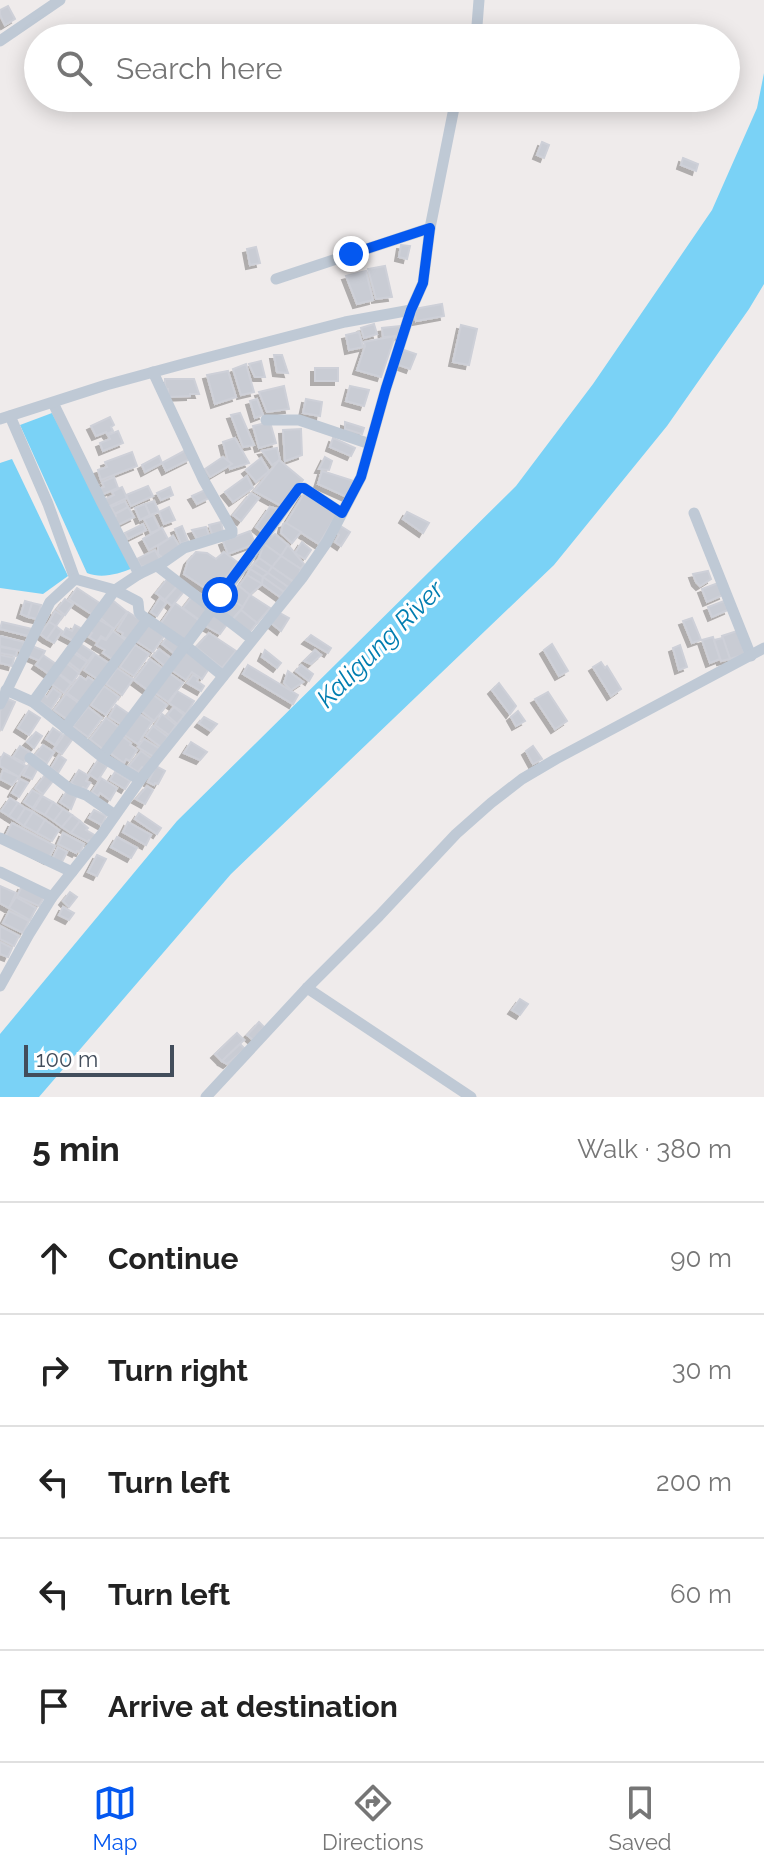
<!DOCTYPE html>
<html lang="en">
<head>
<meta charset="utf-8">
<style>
	body { margin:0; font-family:Raleway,sans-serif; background:#f2f2f2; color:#222 }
	.scale { position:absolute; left:24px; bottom:20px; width:150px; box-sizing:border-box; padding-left:8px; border:4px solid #424d5b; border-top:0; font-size:22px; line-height:28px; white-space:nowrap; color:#424d5b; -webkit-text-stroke:6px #fff; paint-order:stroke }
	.stop { position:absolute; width:24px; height:24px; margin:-18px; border:6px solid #0458f0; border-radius:50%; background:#fff }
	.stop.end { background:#0458f0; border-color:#fff; box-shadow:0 2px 8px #0008 }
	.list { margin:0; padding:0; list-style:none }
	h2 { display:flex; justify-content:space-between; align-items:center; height:104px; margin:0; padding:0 32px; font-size:34px }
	h2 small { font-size:26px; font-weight:400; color:#767676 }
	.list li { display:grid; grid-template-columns:52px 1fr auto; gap:24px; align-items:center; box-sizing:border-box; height:112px; padding:0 32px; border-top:2px solid #e0e0e0 }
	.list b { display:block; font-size:30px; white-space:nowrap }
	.list em { font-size:26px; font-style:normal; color:#767676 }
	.icon { flex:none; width:44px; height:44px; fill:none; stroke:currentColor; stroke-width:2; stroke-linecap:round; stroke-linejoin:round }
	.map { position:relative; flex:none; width:764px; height:1097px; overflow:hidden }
	.search { position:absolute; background:#fff; box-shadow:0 4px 20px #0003; left:24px; right:24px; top:24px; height:88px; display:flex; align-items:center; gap:20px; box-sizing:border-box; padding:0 28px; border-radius:44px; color:#767676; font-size:30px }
	.sheet { height:664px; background:#fff }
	nav { display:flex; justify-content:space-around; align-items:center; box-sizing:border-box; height:112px; border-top:2px solid #e0e0e0; background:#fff; font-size:22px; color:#767676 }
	nav a { display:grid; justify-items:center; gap:4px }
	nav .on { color:#0458f0 }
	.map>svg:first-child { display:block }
</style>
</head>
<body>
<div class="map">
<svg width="764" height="1097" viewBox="0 0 764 1097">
	<defs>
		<filter id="shadow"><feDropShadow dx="-4" dy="4" stdDeviation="0" flood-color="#0004"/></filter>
	</defs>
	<rect width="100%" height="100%" fill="#efebeb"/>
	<g fill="#7ad2f6">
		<path d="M 764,73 L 764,284 L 749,309 L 667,426 L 554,565 L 231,874 L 39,1097 L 0,1097 L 0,1034 L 177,821 L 516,486 L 593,384 L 712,210 L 757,108 Z"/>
		<path d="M 52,413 L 133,568 C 118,574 102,579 87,573 L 20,425 Z"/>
		<path d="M 12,459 L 68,576 L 43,594 L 0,588 L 0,463 Z"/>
	</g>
	<g fill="#c9ccd4" stroke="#ced0d8" stroke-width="2" filter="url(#shadow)">
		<path d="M 8,6 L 15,19 L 5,25 L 0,15 L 0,10 Z"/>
		<path d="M 542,142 L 549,145 L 544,158 L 537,155 Z"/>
		<path d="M 683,158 L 698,164 L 696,171 L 681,165 Z"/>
		<path d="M 401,245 L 410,246 L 407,259 L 399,257 Z"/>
		<path d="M 256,247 L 260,263 L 250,265 L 247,249 Z"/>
		<path d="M 385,266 L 392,297 L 376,299 L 368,269 Z"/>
		<path d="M 366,271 L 373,300 L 357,304 L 346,276 Z"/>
		<path d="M 442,304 L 444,316 L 416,321 L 414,309 Z"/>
		<path d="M 374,324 L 377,334 L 364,338 L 361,328 Z"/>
		<path d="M 461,325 L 477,329 L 469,365 L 453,362 Z"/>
		<path d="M 400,326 L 401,336 L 383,337 L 382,328 Z"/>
		<path d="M 359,332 L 363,347 L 349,350 L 346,335 Z"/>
		<path d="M 395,336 L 381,377 L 357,370 L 365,346 L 364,342 Z"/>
		<path d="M 401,349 L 416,354 L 410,369 L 396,364 Z"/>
		<path d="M 274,355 L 282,355 L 288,373 L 277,372 Z"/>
		<path d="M 261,361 L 265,377 L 255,377 L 249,364 Z"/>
		<path d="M 246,364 L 254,392 L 241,395 L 233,369 Z"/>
		<rect x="315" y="368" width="23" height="13"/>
		<path d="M 228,371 L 236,397 L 215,404 L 207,375 Z"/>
		<path d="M 165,379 L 194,379 L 199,394 L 190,394 L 190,396 L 168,397 L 168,389 L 166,389 L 165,385 Z"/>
		<path d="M 284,386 L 289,409 L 267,412 L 259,392 Z"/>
		<path d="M 350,386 L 369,390 L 364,406 L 346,401 Z"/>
		<path d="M 257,399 L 263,415 L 255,418 L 250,401 Z"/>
		<path d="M 306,399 L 322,402 L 320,416 L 303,413 Z"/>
		<path d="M 240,413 L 254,445 L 243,447 L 231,415 Z"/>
		<path d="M 110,417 L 114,425 L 111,427 L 113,431 L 107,434 L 106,432 L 96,436 L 91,426 Z"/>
		<path d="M 270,422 L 276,443 L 259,448 L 253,426 Z"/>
		<path d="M 345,422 L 364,428 L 362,434 L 345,429 Z"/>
		<path d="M 301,429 L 302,455 L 285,461 L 283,430 Z"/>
		<path d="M 118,431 L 123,443 L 103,451 L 100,443 L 110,439 L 108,435 Z"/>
		<path d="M 235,438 L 249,463 L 230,469 L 223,442 Z"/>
		<path d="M 333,438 L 355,448 L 351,456 L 330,447 Z"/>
		<path d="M 277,448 L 280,460 L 272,465 L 262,451 Z"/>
		<path d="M 186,450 L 190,459 L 166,471 L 162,463 Z"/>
		<path d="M 132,452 L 137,466 L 101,480 L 98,470 L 107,467 L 105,462 Z"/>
		<path d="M 159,456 L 162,463 L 145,472 L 142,465 Z"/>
		<path d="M 223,457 L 232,464 L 210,477 L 205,469 Z"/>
		<path d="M 325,457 L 332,461 L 329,470 L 319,469 Z"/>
		<path d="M 261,458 L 269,471 L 256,482 L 246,470 Z"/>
		<path d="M 279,460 L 303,480 L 283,507 L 254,491 Z"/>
		<path d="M 322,471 L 354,481 L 347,497 L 318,484 Z"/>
		<path d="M 247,476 L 253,488 L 233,502 L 225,492 Z"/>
		<path d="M 114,477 L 118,488 L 101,495 L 98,489 L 104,487 L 102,482 Z"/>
		<path d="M 148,486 L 153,496 L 131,506 L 126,495 Z"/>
		<path d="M 122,487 L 127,498 L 108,507 L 104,500 L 114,495 L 112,492 Z"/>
		<path d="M 170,487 L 173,495 L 161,500 L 157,493 Z"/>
		<path d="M 205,490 L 209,498 L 197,504 L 192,496 Z"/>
		<path d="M 305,492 L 338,512 L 319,544 L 286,523 Z"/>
		<path d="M 251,493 L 259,498 L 241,521 L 233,515 Z"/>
		<path d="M 125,501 L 128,507 L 115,514 L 111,507 Z"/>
		<path d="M 154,501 L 159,512 L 150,515 L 145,504 Z"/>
		<path d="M 145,504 L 150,515 L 140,520 L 135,508 Z"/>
		<path d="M 128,507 L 134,517 L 118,525 L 113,518 L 116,516 L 115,514 Z"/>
		<path d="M 169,507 L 175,520 L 164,524 L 159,512 Z"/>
		<path d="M 270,507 L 278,509 L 261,531 L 256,527 Z"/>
		<path d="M 407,512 L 429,523 L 423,533 L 403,519 Z"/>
		<path d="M 153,515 L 160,529 L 151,533 L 144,519 Z"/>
		<path d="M 221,522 L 223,532 L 212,534 L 209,525 Z"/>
		<path d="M 286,523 L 301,532 L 292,543 L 281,533 L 283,524 Z"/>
		<path d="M 143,524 L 146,530 L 128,539 L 125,533 Z"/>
		<path d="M 339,525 L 350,532 L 341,546 L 335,542 L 339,535 L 335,532 Z"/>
		<path d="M 182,526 L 188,541 L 181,544 L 175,529 Z"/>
		<path d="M 206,527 L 209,535 L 197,539 L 192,530 Z"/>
		<path d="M 162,528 L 168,539 L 149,550 L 143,539 Z"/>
		<path d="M 250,531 L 255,544 L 228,554 L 223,541 Z"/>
		<path d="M 275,534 L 288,545 L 281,556 L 264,544 Z"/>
		<path d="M 173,536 L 180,547 L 163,558 L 158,554 L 158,546 Z"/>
		<path d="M 302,542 L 311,550 L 305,559 L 295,553 Z"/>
		<path d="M 264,544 L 281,556 L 272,567 L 259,558 Z"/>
		<path d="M 288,545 L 304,564 L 301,569 L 281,556 Z"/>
		<path d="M 155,550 L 161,561 L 141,567 L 137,559 Z"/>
		<path d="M 196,552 L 207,553 L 216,559 L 224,552 L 237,562 L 214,594 L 184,574 L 188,561 Z"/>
		<path d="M 281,556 L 301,569 L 296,583 L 272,567 Z"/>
		<path d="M 259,558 L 272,567 L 268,573 L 254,564 Z"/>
		<path d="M 254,564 L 268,573 L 263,577 L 250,569 Z"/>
		<path d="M 272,567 L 292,581 L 296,583 L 288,587 L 268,573 Z"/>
		<path d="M 250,569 L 263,577 L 262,584 L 247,575 Z"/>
		<path d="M 708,571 L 711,579 L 700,586 L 696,582 L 693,574 Z"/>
		<path d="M 268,573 L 288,587 L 284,592 L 263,577 Z"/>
		<path d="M 247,575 L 262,584 L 250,595 L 239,586 Z"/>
		<path d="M 263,577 L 284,592 L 280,597 L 262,584 Z"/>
		<path d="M 168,578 L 179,584 L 165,600 L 156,593 Z"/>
		<path d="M 718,583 L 723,595 L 707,602 L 702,589 Z"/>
		<path d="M 179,584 L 186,589 L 172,606 L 165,600 Z"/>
		<path d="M 239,586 L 250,595 L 243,607 L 229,598 Z"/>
		<path d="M 77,588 L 101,604 L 93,615 L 69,599 Z"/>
		<path d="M 194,594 L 210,608 L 201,621 L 183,608 Z"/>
		<path d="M 250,595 L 270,608 L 257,623 L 241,610 Z"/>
		<path d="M 160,598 L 166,603 L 157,616 L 151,612 Z"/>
		<path d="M 229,598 L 243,607 L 232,620 L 217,611 Z"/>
		<path d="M 65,599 L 73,604 L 65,615 L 57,609 Z"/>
		<path d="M 111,599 L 127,612 L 114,629 L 98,616 Z"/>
		<path d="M 25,601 L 32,603 L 28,617 L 21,614 Z"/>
		<path d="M 724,601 L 728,610 L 712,617 L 708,607 Z"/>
		<path d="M 32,603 L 41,605 L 37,619 L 28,617 Z"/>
		<path d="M 175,603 L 201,622 L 185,640 L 159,626 Z"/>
		<path d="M 241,610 L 257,623 L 248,634 L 232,620 Z"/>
		<path d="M 55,611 L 63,616 L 56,626 L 49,622 Z"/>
		<path d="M 128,612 L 142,621 L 130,641 L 122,636 L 123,633 L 117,630 Z"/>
		<path d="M 212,613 L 228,623 L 220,634 L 206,626 Z"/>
		<path d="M 280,613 L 289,618 L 281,631 L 271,623 Z"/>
		<path d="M 96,618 L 113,628 L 106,639 L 101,636 L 97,642 L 89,637 L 92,633 L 88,631 Z"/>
		<path d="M 692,618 L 701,640 L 692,643 L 683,621 Z"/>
		<path d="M 2,622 L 32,629 L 28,636 L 0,629 Z"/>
		<path d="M 49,622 L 56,626 L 47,639 L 40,634 Z"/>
		<path d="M 75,625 L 84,630 L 77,643 L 62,635 L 66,628 L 72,631 Z"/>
		<path d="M 148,625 L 164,636 L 153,652 L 136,641 Z"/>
		<path d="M 56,626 L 62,631 L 54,643 L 47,639 Z"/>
		<path d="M 113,631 L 128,642 L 115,661 L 103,653 L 105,650 L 96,645 L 101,638 L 106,640 Z"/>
		<path d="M 737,631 L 745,654 L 730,659 L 722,636 Z"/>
		<path d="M 209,633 L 236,651 L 222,668 L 196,647 Z"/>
		<path d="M 311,635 L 331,648 L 328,653 L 306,640 Z"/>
		<path d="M 0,636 L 24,642 L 22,651 L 0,646 Z"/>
		<path d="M 167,637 L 181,648 L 176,655 L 162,644 Z"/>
		<path d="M 713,637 L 720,659 L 710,663 L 702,640 Z"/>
		<path d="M 723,638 L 730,659 L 721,661 L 714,640 Z"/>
		<path d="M 79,643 L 94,653 L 88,661 L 74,651 Z"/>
		<path d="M 552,644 L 568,671 L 559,676 L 544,650 Z"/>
		<path d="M 135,645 L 149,654 L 134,676 L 120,667 Z"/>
		<path d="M 680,645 L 687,667 L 679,670 L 673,648 Z"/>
		<path d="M 32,646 L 45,651 L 40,661 L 28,656 Z"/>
		<path d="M 0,647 L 17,650 L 16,656 L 0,653 Z"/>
		<path d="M 159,649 L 172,659 L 166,667 L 153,656 Z"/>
		<path d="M 184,649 L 210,667 L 202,679 L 192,672 L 186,680 L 170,669 Z"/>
		<path d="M 265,650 L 281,663 L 277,668 L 262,657 Z"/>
		<path d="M 315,650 L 321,655 L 311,664 L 304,661 Z"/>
		<path d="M 72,652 L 87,662 L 80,671 L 66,660 Z"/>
		<path d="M 95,654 L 110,664 L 99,680 L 84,670 Z"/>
		<path d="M 0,655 L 14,658 L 12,666 L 0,663 Z"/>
		<path d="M 43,655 L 59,666 L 52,676 L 36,665 Z"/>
		<path d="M 150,659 L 165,670 L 149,691 L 134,680 Z"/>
		<path d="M 65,662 L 79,673 L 72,683 L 57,672 Z"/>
		<path d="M 601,662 L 605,668 L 607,666 L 621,689 L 611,696 L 593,667 Z"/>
		<path d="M 248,665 L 298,695 L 293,704 L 243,674 Z"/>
		<path d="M 301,665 L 313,674 L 309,681 L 296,671 Z"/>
		<path d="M 117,668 L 133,679 L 122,695 L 106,684 Z"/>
		<path d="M 288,671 L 303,682 L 291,690 L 284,683 Z"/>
		<path d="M 57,673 L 71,684 L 64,693 L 50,683 Z"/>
		<path d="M 169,673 L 183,683 L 168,702 L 154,692 Z"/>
		<path d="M 193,675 L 198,678 L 197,681 L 204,686 L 201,691 L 187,683 Z"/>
		<path d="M 80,676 L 86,680 L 88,677 L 96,682 L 81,703 L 67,693 Z"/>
		<path d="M 499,683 L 516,706 L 510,714 L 492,690 Z"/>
		<path d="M 104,686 L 119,697 L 106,715 L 91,705 Z"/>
		<path d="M 53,688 L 61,694 L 51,709 L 38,700 L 42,693 L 47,697 Z"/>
		<path d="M 177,691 L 194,701 L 186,714 L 169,703 Z"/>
		<path d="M 548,692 L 567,721 L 555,729 L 535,699 Z"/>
		<path d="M 66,694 L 80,704 L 68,720 L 54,710 Z"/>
		<path d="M 152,694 L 167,705 L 154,721 L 140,710 Z"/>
		<path d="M 6,698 L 15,702 L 2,730 L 0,729 L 0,711 Z"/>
		<path d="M 116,705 L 129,714 L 122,725 L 109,717 Z"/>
		<path d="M 88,707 L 102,718 L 88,737 L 73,726 Z"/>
		<path d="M 174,707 L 184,715 L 177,724 L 167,715 Z"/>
		<path d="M 29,711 L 40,718 L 29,735 L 18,728 Z"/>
		<path d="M 518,711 L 525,721 L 516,726 L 511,717 Z"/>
		<path d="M 138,713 L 152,722 L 138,744 L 123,734 Z"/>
		<path d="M 162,714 L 176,725 L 169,735 L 155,725 Z"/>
		<path d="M 204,717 L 217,724 L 211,731 L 199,723 Z"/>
		<path d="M 106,718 L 120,728 L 104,750 L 90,739 Z"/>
		<path d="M 153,726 L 168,737 L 161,747 L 146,736 Z"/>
		<path d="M 53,728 L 62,734 L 55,745 L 46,739 Z"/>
		<path d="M 36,732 L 42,736 L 34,748 L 27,742 Z"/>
		<path d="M 66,732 L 74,737 L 62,754 L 54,749 Z"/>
		<path d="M 122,736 L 131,743 L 130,745 L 137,750 L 130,761 L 126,759 L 124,763 L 110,753 Z"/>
		<path d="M 144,739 L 160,749 L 154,757 L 138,747 Z"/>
		<path d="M 191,742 L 207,752 L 200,760 L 184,753 Z"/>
		<path d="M 43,745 L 54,752 L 47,763 L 35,755 Z"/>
		<path d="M 20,746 L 30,752 L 24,763 L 13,757 Z"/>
		<path d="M 533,746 L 542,759 L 533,764 L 526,751 Z"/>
		<path d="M 141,751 L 152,759 L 145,769 L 142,767 L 138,772 L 129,766 Z"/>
		<path d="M 4,753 L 26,766 L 19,777 L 0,766 L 0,760 Z"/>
		<path d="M 59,755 L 66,760 L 58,773 L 51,768 Z"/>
		<path d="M 98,760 L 107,766 L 98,780 L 89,774 Z"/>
		<path d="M 30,762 L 39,766 L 32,779 L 23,775 Z"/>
		<path d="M 156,766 L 165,771 L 158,784 L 155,783 L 154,785 L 148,782 Z"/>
		<path d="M 3,770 L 19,777 L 12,785 L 0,779 Z"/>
		<path d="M 79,770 L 89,776 L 86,781 L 90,783 L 86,789 L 83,787 L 81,789 L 71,783 Z"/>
		<path d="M 115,772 L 130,781 L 125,789 L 110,780 Z"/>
		<path d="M 45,775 L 53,781 L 43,794 L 35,788 Z"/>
		<path d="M 101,778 L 117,788 L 110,800 L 100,793 L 98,796 L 92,792 Z"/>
		<path d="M 20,779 L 28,783 L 19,797 L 12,793 Z"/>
		<path d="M 147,786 L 153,790 L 145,804 L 136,799 Z"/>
		<path d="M 32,790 L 41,795 L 33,808 L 24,802 Z"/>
		<path d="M 67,791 L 76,797 L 71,809 L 60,802 Z"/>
		<path d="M 42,796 L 53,802 L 45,815 L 34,809 Z"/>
		<path d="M 10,798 L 18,803 L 9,816 L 1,811 Z"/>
		<path d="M 53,802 L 63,809 L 54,821 L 45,815 Z"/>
		<path d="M 18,803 L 25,808 L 17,821 L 9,816 Z"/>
		<path d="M 25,808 L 33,812 L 24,826 L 17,821 Z"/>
		<path d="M 63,809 L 72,815 L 62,827 L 54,821 Z"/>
		<path d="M 94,810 L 106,816 L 102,825 L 89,818 Z"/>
		<path d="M 33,812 L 45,820 L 37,833 L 24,826 Z"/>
		<path d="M 139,813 L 161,828 L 157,834 L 135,819 Z"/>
		<path d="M 72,815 L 80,821 L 71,833 L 62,827 Z"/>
		<path d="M 45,820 L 59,830 L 52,841 L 37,833 Z"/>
		<path d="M 80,821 L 88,828 L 86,830 L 96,836 L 93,842 L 89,840 L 88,842 L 71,833 Z"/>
		<path d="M 128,822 L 151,835 L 146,845 L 123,832 Z"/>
		<path d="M 12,823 L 55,846 L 48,860 L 5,837 Z"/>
		<path d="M 63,833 L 84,844 L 80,852 L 77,851 L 76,853 L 58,844 Z"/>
		<path d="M 117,837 L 137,848 L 131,858 L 111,847 Z"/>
		<path d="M 58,847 L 67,852 L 61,864 L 52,860 Z"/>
		<path d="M 97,855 L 106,859 L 97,876 L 88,872 Z"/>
		<path d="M 0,886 L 16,893 L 9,908 L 0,903 Z"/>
		<path d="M 22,886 L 44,897 L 39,906 L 17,896 Z"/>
		<path d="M 70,892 L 77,897 L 69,907 L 63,901 Z"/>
		<path d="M 16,897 L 36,908 L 30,920 L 9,908 Z"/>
		<path d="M 63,907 L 74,913 L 69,920 L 59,915 Z"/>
		<path d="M 9,911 L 29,921 L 23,933 L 3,923 Z"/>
		<path d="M 0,926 L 19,936 L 14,946 L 0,939 Z"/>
		<path d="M 0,942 L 12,948 L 8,957 L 0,954 Z"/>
		<path d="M 520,999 L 528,1004 L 520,1015 L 512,1010 Z"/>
		<path d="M 259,1022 L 264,1027 L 253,1040 L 247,1035 Z"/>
		<path d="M 237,1033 L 244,1040 L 222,1061 L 215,1054 Z"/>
		<path d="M 240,1044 L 245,1049 L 227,1064 L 222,1061 Z"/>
	</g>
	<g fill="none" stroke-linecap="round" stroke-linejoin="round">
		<g stroke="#bfc9d5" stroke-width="11">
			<path d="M 476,38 L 479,0"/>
			<path d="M 0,41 L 60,0"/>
			<path d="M 276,279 L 430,228"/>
			<path d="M 53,403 L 102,503 L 139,574"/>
			<path d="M 10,416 L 48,504 L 75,579"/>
			<path d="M 0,419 L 106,385 L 183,364 L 345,322 L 411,310"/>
			<path d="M 266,420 L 299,420 L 370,444"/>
			<path d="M 694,513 L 751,656"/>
			<path d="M 157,566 L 252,639"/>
			<path d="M 6,690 L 33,702"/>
			<path d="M 0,704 L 50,602 L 75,579 L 115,590 L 138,602 L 139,612 L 141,615 L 185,645 L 223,676"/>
			<path d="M 65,728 L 147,620"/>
			<path d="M 102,757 L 203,622 L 299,488 L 304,488 L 342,513"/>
			<path d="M 30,758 L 70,789 L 86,795 L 115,815"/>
			<path d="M 140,780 L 102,757 L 33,702 L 115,590 L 139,574 L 164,562 L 184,548 L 232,533 L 232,530 L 203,479 L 153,372"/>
			<path d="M 0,838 L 72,872"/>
			<path d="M 0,872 L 52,897"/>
			<path d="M 0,986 L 29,934 L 52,897 L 102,834 L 140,780 L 302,578 L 327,542 L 361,477 L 386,388 L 411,310 L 423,283 L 430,228 L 456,98"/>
			<path d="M 307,988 L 471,1097"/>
			<path d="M 206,1097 L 307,988 L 379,916 L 456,834 L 491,803 L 522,779 L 556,759 L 764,648"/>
		</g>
	</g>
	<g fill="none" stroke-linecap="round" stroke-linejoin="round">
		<path stroke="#0458f0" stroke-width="10" d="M 220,595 L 299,488 L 304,488 L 342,513 L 361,477 L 386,388 L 411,310 L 423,283 L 430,228 L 351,254"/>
	</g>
	<g text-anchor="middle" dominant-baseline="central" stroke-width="6" stroke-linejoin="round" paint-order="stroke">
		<g font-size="26" font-style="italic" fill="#007db0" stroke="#fff">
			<text transform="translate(380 644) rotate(-45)">Kaligung River</text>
		</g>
	</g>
</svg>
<div class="scale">100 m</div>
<div class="stop" style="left:220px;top:595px"></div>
<div class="stop end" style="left:351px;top:254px"></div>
<div class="search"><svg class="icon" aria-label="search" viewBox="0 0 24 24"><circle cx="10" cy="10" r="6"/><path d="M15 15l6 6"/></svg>Search here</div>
</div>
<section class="sheet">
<h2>5 min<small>Walk · 380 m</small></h2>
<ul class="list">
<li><svg class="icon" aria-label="ahead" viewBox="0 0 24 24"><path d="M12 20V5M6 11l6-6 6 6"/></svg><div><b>Continue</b></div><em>90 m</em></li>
<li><svg class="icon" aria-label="right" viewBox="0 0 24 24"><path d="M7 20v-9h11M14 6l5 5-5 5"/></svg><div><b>Turn right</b></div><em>30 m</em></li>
<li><svg class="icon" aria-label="left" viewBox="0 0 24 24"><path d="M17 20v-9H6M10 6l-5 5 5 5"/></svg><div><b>Turn left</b></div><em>200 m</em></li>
<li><svg class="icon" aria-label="left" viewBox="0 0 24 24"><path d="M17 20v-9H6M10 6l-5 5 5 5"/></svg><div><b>Turn left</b></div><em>60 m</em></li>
<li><svg class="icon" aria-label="arrive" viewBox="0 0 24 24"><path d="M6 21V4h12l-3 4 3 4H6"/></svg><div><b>Arrive at destination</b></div></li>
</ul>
</section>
<nav>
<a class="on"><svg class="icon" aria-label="map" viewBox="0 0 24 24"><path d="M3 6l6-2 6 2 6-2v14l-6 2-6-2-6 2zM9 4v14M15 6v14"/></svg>Map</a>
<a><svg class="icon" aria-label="directions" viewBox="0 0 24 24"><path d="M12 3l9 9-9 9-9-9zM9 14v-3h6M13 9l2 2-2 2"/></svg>Directions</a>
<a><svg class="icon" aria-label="saved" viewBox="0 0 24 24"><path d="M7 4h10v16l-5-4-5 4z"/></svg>Saved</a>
</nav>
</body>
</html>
